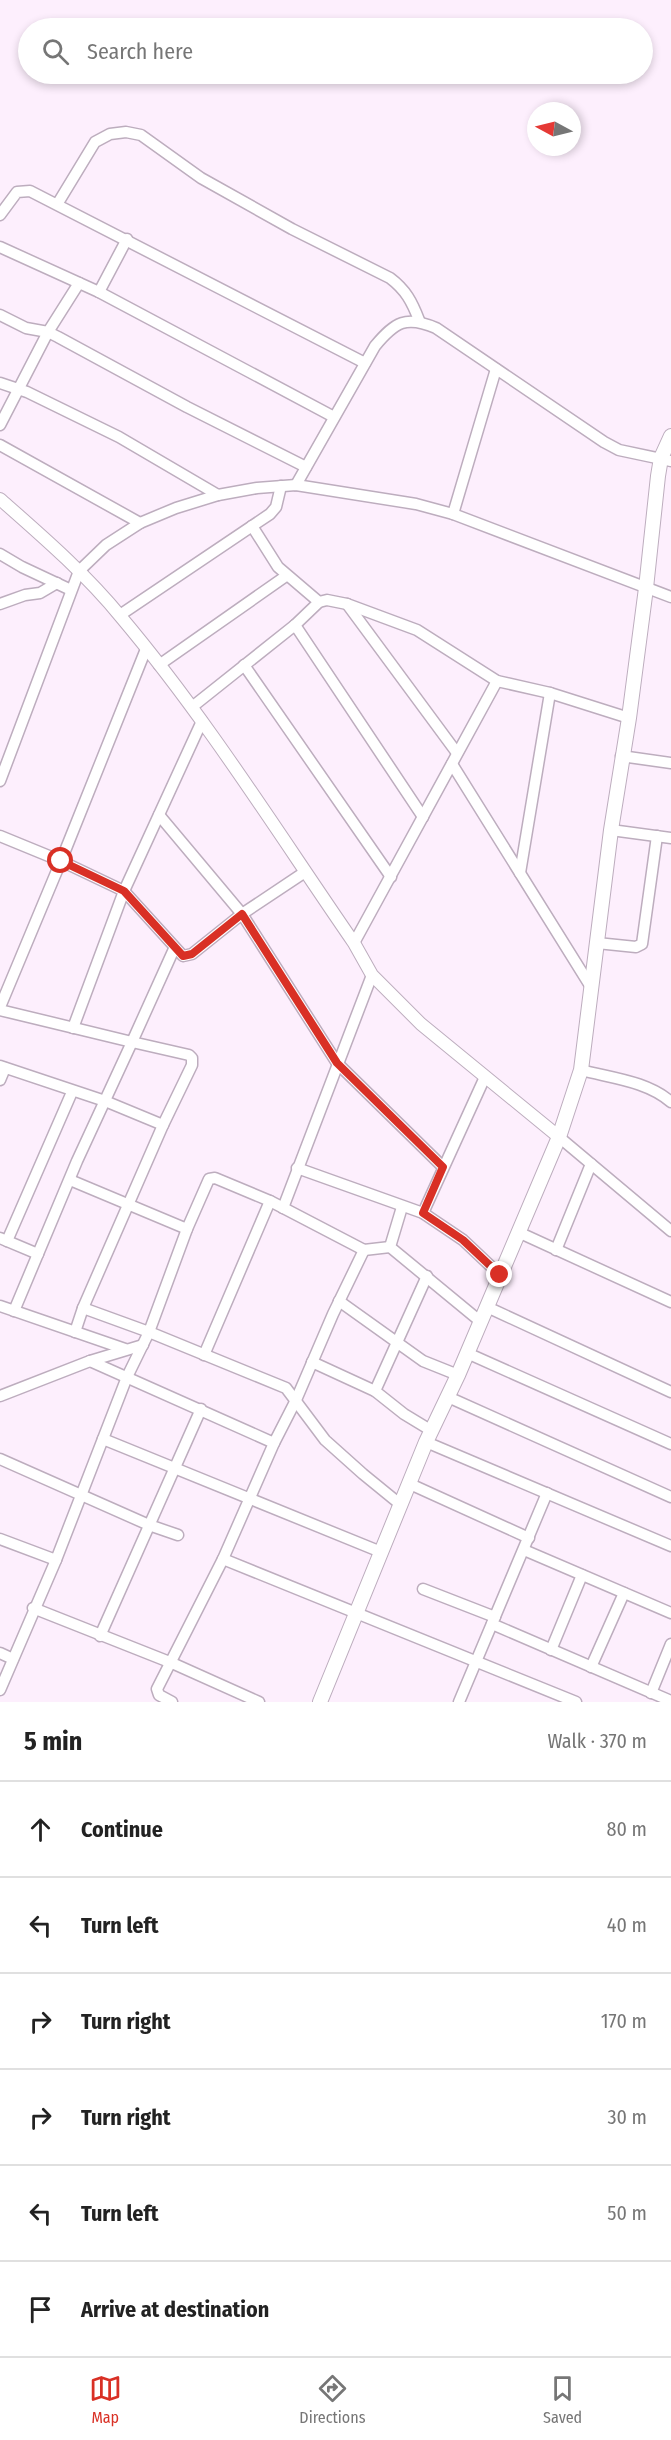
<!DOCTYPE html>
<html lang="en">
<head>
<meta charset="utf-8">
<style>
	body { margin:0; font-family:"Fira Sans Condensed",sans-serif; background:#f6f6f6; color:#222 }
	.compass { position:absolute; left:527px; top:102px; width:54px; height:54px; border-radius:50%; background:#fff; box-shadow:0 3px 9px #0003; rotate:277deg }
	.stop { position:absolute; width:18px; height:18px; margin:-14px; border:4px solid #d93025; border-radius:50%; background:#fff }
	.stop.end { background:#d93025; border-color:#fff; box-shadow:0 2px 6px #0008 }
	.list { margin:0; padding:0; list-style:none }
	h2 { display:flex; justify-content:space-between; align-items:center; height:78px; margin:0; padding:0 24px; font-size:26px }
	h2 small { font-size:20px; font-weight:400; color:#767676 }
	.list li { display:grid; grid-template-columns:39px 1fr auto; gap:18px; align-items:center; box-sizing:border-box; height:96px; padding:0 24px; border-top:2px solid #e0e0e0 }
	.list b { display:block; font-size:22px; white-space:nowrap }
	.list em { font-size:20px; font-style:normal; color:#767676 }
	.icon { flex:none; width:33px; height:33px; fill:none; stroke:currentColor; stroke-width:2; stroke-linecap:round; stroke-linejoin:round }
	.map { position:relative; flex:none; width:671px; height:1702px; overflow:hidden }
	.search { position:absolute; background:#fff; box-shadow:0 3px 9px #0003; left:18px; right:18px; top:18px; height:66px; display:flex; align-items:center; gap:15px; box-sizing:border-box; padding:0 21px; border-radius:33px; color:#767676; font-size:22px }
	.sheet { height:654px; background:#fff }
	nav { display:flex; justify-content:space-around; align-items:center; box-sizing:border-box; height:84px; border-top:2px solid #e0e0e0; background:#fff; font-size:16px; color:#767676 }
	nav a { display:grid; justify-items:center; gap:3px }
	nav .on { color:#d93025 }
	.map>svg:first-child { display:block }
</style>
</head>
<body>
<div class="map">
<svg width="671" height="1702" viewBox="0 0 671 1702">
	<rect width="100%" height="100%" fill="#fdeffd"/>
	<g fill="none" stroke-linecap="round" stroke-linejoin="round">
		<g stroke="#bdadbe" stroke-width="13">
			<g id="minor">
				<path d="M 58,203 L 95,142 L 110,134 L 126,132 L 141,135 L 201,178 L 292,229 L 390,278 C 406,290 412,302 419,320"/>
				<path d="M 0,215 L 17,192 L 30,191 L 365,363"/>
				<path d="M 0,247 L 99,292 L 334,417"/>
				<path d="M 99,292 L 127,239"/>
				<path d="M 0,315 L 26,328 L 48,332 L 58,337 L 187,407 L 306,467"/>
				<path d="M 0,383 L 27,392 L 119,437 L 218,495"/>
				<path d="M 0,425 L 48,332 L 79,283"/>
				<path d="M 0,445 L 140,523"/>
				<path d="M 296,485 L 375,346 C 395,322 406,315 436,328 L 604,442 L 619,450 L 671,461"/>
				<path d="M 453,514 L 496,369"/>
				<path d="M 252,526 L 278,567 L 319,602"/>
				<path d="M 0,554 L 22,567 L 71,590"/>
				<path d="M 0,604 L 25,595 L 40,593 L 57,583"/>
				<path d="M 347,604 L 457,753"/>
				<path d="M 120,615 L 270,514 L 276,507 L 281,486"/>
				<path d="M 295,625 L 423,817"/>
				<path d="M 146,649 L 61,861 L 124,891 L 183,956 L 192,954 L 242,914 L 305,872"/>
				<path d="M 159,665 L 286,576"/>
				<path d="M 244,665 L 391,877"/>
				<path d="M 192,707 L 295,625 L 319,602 L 327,600 L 347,604 L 417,630 L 497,681 L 550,693 L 629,718"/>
				<path d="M 621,756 L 671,763"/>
				<path d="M 452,764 L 591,987"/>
				<path d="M 0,781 L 79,571 L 106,545 L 140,523 L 176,508 L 218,495 L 257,488 L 296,485 L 416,504 L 453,514 L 671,597"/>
				<path d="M 159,815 L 242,914 L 337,1063 L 443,1167"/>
				<path d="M 611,830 L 671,838"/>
				<path d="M 0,836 L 61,861 L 0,1007"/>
				<path d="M 520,873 L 550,693"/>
				<path d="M 354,943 L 497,681"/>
				<path d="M 597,943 L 636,947 L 642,944 L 657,836"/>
				<path d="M 0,1010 L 132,1042 L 77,1161 L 14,1311"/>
				<path d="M 73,1028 L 124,891 L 202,721"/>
				<path d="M 0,1066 L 105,1101 L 163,1125"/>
				<path d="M 581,1070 C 611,1078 647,1081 671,1102"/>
				<path d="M 0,1080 L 5,1068"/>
				<path d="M 559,1137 L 671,1231"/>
				<path d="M 297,1168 L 423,1213 L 463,1240 L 500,1275"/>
				<path d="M 70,1180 L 187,1229"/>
				<path d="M 402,1207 L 390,1247 L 481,1322"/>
				<path d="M 283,1208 L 372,975"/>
				<path d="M 423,1213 L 485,1077"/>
				<path d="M 518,1232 L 671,1302"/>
				<path d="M 0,1238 L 38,1254"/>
				<path d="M 7,1241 L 72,1092"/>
				<path d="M 556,1250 L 591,1164"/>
				<path d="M 339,1301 L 423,1361 L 458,1375"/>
				<path d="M 0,1306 L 125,1349"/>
				<path d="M 487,1307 L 671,1392"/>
				<path d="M 83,1308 L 149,1332 L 286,1388 L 325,1440 L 363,1474 L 401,1505"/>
				<path d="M 75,1332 L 83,1308 L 163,1125 L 192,1065 L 192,1058 L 189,1055 L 132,1042 L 174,949"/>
				<path d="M 467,1353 L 671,1444"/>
				<path d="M 204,1355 L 270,1201"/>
				<path d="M 90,1361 L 274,1443 L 296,1400 L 333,1314 L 364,1250"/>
				<path d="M 312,1362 L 375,1391 L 404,1414 L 432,1431"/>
				<path d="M 375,1391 L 427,1276"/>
				<path d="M 0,1396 L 90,1361 L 143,1345"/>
				<path d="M 448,1397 L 671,1497"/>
				<path d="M 103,1439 L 381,1552"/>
				<path d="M 426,1442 L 671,1546"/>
				<path d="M 0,1459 L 149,1525 L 178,1535"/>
				<path d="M 410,1484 L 529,1538"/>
				<path d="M 0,1539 L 56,1560"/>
				<path d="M 524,1550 L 671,1613"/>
				<path d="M 223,1559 L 576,1702"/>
				<path d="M 423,1589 L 495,1617"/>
				<path d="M 33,1608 L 172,1663 L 259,1702"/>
				<path d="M 492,1624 L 671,1701"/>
				<path d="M 100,1636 L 201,1409"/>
				<path d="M 551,1650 L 582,1575"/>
				<path d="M 0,1653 L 13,1659"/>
				<path d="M 591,1667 L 624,1593"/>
				<path d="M 0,1690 L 56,1560 L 127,1377 L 149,1332 L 187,1229 L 209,1179 L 215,1178 L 270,1201 L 364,1250 L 390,1247"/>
				<path d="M 651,1693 L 671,1644"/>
				<path d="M 172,1702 L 159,1695 L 157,1689 L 223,1559 L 274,1443"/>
				<path d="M 459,1702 L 547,1493"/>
			</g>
		</g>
		<g stroke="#bdadbe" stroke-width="14">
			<path id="tertiary" d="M 0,499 C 42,536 85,573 121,617 C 207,719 278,833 354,943 L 372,975 L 421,1024 L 559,1137"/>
		</g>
		<g stroke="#bdadbe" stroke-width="16">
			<path id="secondary" d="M 320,1702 L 426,1442 L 458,1375 L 559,1137 L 581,1070 L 611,830 L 629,718 L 646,588 L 658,476 L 661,458 L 671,436"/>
		</g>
		<use href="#minor" stroke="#fff" stroke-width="10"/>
		<use href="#tertiary" stroke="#fff" stroke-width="12"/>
		<use href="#secondary" stroke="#fff" stroke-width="14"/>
	</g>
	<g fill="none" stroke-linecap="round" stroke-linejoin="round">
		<path stroke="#d93025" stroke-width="8" d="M 61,861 L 124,891 L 183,956 L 192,954 L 242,914 L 337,1063 L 443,1167 L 423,1213 L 463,1240 L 500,1275"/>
	</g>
</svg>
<svg class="compass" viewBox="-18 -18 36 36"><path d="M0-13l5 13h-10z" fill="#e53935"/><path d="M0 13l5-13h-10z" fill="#767676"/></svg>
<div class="stop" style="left:61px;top:861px"></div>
<div class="stop end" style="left:500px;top:1275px"></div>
<div class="search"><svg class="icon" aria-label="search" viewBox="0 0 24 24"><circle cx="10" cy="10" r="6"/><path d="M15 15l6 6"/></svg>Search here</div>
</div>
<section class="sheet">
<h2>5 min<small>Walk · 370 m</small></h2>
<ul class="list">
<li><svg class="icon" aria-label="ahead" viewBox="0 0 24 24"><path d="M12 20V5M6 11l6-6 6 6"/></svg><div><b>Continue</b></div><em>80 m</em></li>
<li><svg class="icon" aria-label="left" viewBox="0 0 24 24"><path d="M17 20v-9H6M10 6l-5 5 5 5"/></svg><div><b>Turn left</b></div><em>40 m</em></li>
<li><svg class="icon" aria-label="right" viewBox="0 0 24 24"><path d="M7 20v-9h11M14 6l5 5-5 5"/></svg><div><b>Turn right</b></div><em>170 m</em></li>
<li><svg class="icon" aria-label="right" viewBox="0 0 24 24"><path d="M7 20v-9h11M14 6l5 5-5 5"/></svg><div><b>Turn right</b></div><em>30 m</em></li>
<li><svg class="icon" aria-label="left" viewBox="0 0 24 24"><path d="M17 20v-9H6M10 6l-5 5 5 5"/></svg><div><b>Turn left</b></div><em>50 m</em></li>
<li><svg class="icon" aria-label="arrive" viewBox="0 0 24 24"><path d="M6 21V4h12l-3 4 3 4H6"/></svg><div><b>Arrive at destination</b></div></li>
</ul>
</section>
<nav>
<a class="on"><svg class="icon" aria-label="map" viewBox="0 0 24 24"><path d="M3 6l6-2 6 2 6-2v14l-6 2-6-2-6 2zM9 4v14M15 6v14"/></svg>Map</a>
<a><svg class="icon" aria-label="directions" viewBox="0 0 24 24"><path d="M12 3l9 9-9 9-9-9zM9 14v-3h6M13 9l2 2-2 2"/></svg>Directions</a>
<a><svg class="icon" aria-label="saved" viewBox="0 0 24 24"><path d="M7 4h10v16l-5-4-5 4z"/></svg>Saved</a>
</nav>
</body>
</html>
